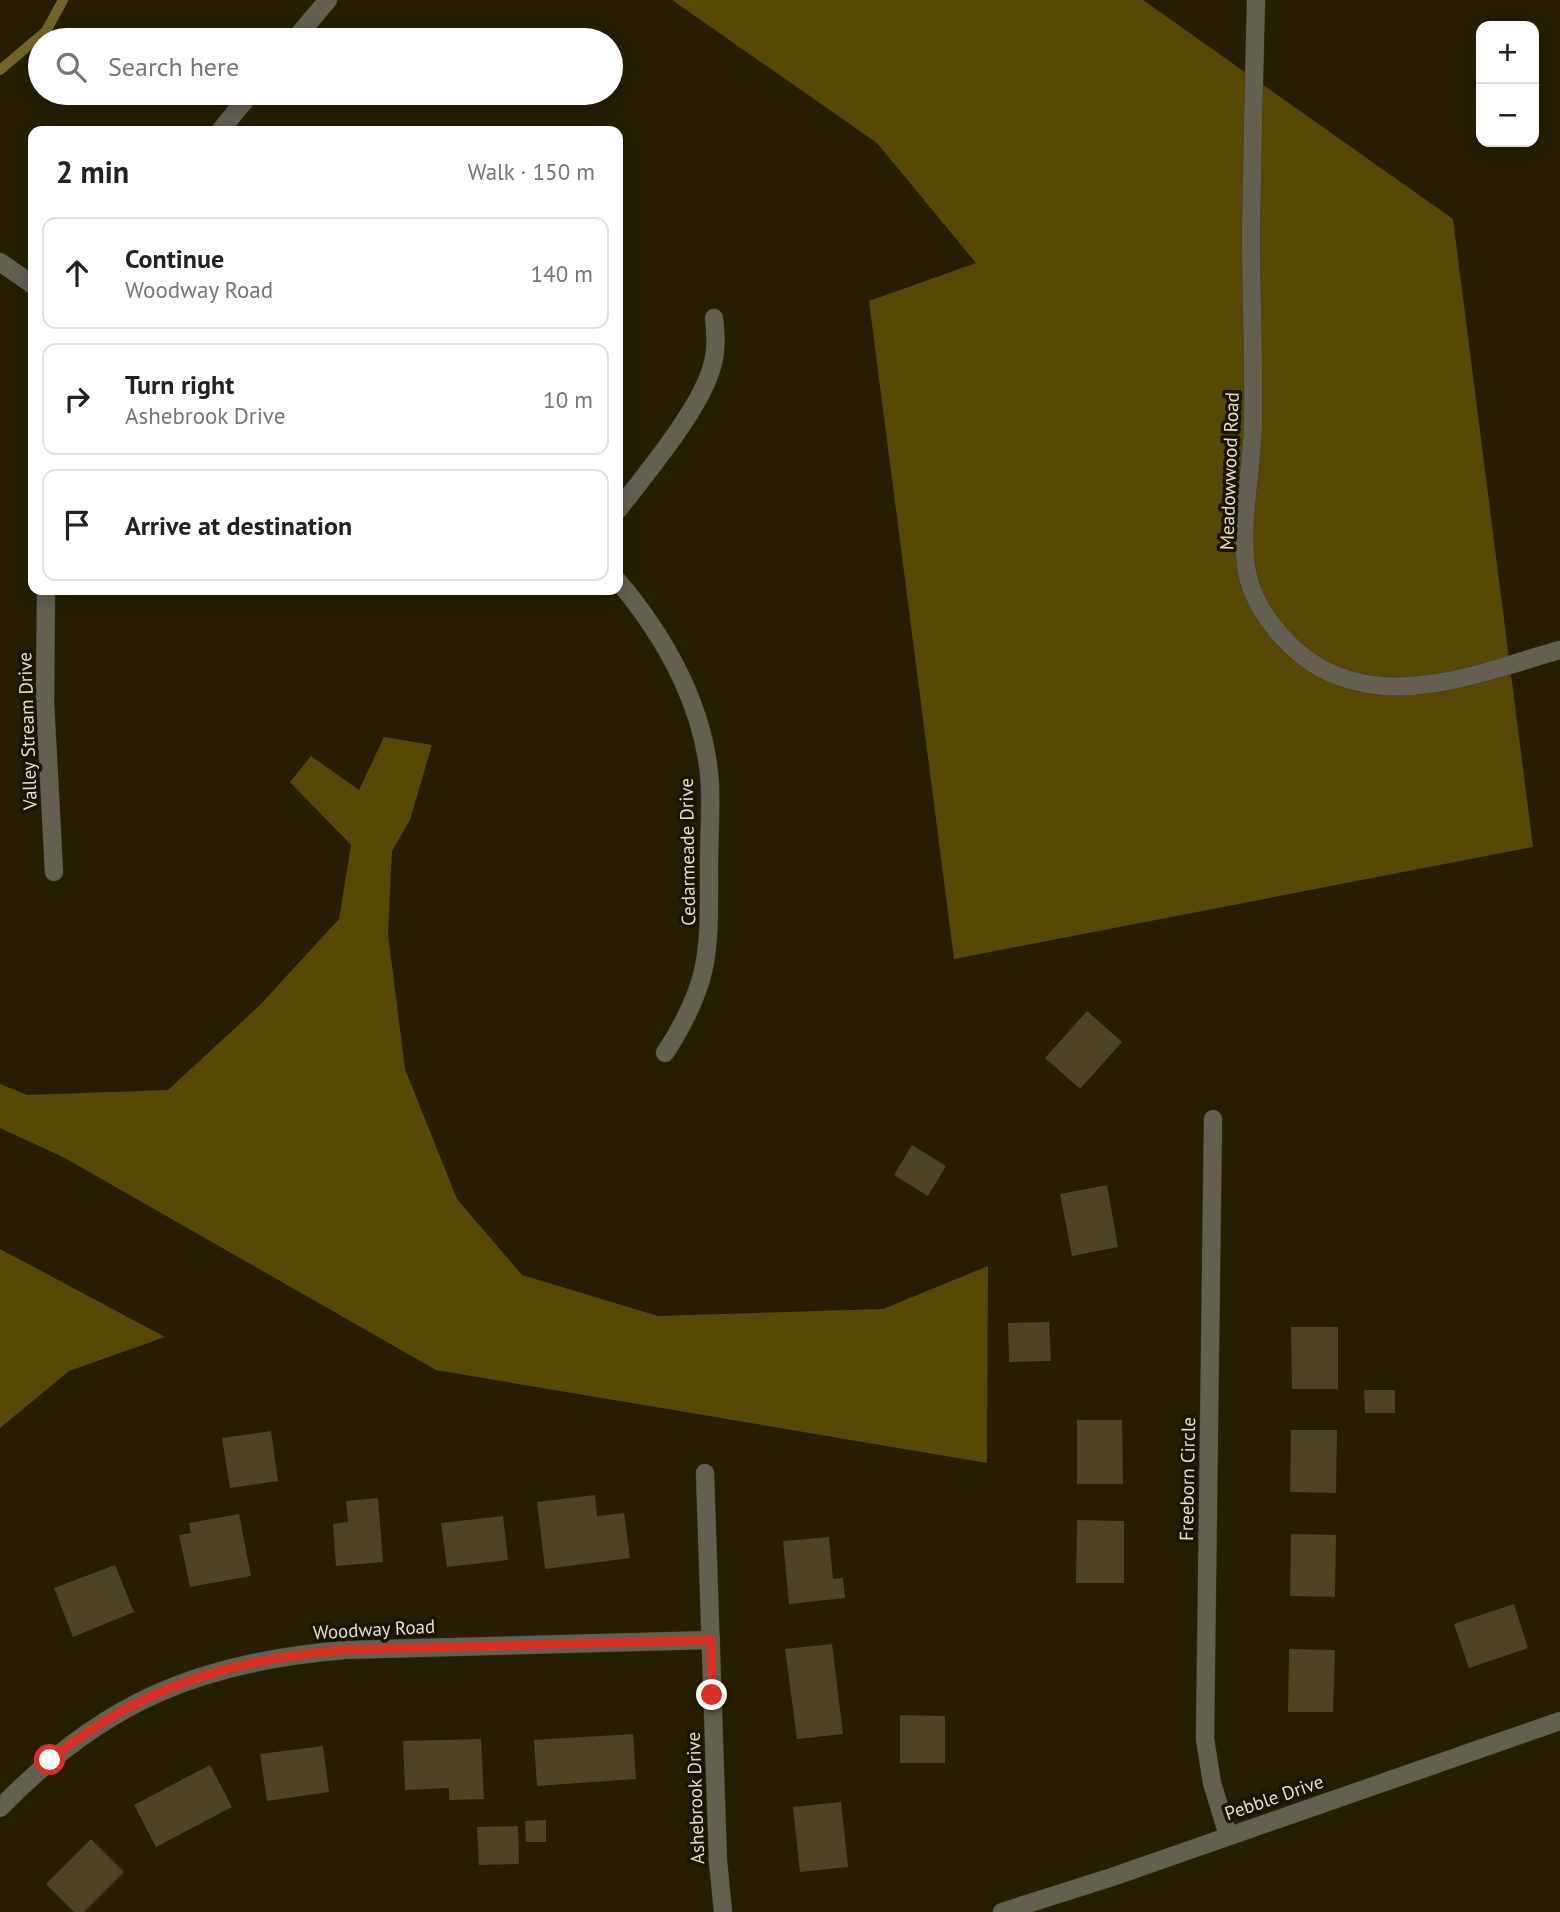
<!DOCTYPE html>
<html lang="en">
<head>
<meta charset="utf-8">
<style>
	body { margin:0; font-family:"PT Sans",sans-serif; background:#f6f6f6; color:#222 }
	.controls { position:absolute; right:21px; top:21px; display:grid; overflow:hidden; border-radius:14px; box-shadow:0 4px 18px #0003 }
	.controls button { width:63px; height:63px; display:grid; place-items:center; padding:0; border:0; border-bottom:2px solid #e0e0e0; background:#fff; color:#222; font:35px sans-serif }
	.stop { position:absolute; width:21px; height:21px; margin:-16px; border:5px solid #d93025; border-radius:50%; background:#fff }
	.stop.end { background:#d93025; border-color:#fff; box-shadow:0 2px 7px #0008 }
	.list { margin:0; padding:0; list-style:none }
	h2 { display:flex; justify-content:space-between; align-items:center; height:91px; margin:0; padding:0 28px; font-size:30px }
	h2 small { font-size:23px; font-weight:400; color:#767676 }
	.list li { display:grid; grid-template-columns:46px 1fr auto; gap:21px; align-items:center; box-sizing:border-box; height:112px; margin:0 14px 14px; padding:0 14px; border:2px solid #e0e0e0; border-radius:14px }
	.list b { display:block; font-size:26px; white-space:nowrap }
	.list p { margin:0; font-size:23px; white-space:nowrap; color:#767676 }
	.list em { font-size:23px; font-style:normal; color:#767676 }
	.icon { flex:none; width:38px; height:38px; fill:none; stroke:currentColor; stroke-width:2; stroke-linecap:round; stroke-linejoin:round }
	.map { position:relative; flex:none; width:1560px; height:1912px; overflow:hidden }
	.search { position:absolute; background:#fff; box-shadow:0 4px 18px #0003; left:28px; top:28px; width:595px; height:77px; display:flex; align-items:center; gap:18px; box-sizing:border-box; padding:0 24px; border-radius:38px; color:#767676; font-size:26px }
	.panel { position:absolute; background:#fff; box-shadow:0 4px 18px #0003; left:28px; top:126px; width:595px; height:469px; border-radius:14px }
	.map>svg:first-child { display:block }
</style>
</head>
<body>
<div class="map">
<svg width="1560" height="1912" viewBox="0 0 1560 1912">
	<rect width="100%" height="100%" fill="#251e01"/>
	<g fill="#574905">
		<path d="M 672,0 L 1143,0 L 1453,219 L 1533,847 L 954,959 L 869,301 L 976,263 L 877,143 Z"/>
		<path d="M 384,737 L 432,745 L 410,820 L 392,851 L 388,934 L 405,1069 L 457,1199 L 522,1275 L 658,1316 L 883,1309 L 988,1266 L 987,1463 L 436,1370 L 63,1157 L 0,1128 L 0,1084 L 27,1095 L 168,1090 L 260,1005 L 339,919 L 351,845 L 290,782 L 311,756 L 359,790 Z"/>
		<path d="M 0,1249 L 165,1337 L 69,1371 L 0,1428 Z"/>
	</g>
	<g fill="none" stroke-linecap="round" stroke-linejoin="round">
		<path stroke="#746529" stroke-width="10" d="M 0,70 L 46,31 L 63,0"/>
	</g>
	<g fill="#4b4425">
		<path d="M 1087,1011 L 1122,1042 L 1080,1089 L 1045,1058 Z"/>
		<path d="M 912,1145 L 946,1166 L 928,1196 L 894,1175 Z"/>
		<path d="M 1107,1185 L 1118,1247 L 1072,1256 L 1060,1194 Z"/>
		<path d="M 1049,1322 L 1051,1361 L 1009,1362 L 1008,1323 Z"/>
		<path d="M 1291,1327 L 1338,1327 L 1338,1389 L 1292,1389 Z"/>
		<path d="M 1364,1390 L 1395,1390 L 1395,1413 L 1365,1413 Z"/>
		<path d="M 1077,1420 L 1122,1420 L 1123,1484 L 1077,1484 Z"/>
		<path d="M 1291,1430 L 1337,1430 L 1336,1493 L 1290,1492 Z"/>
		<path d="M 271,1431 L 278,1481 L 230,1488 L 222,1438 Z"/>
		<path d="M 595,1495 L 597,1516 L 624,1513 L 630,1558 L 545,1569 L 537,1502 Z"/>
		<path d="M 378,1498 L 383,1562 L 336,1566 L 333,1524 L 348,1522 L 346,1501 Z"/>
		<path d="M 239,1514 L 251,1576 L 190,1587 L 179,1535 L 191,1533 L 189,1523 Z"/>
		<path d="M 503,1516 L 508,1560 L 447,1567 L 441,1523 Z"/>
		<path d="M 1077,1520 L 1124,1521 L 1124,1583 L 1076,1583 Z"/>
		<path d="M 1291,1534 L 1336,1535 L 1335,1597 L 1290,1596 Z"/>
		<path d="M 829,1537 L 833,1579 L 843,1578 L 845,1598 L 789,1604 L 783,1541 Z"/>
		<path d="M 115,1565 L 134,1612 L 73,1637 L 54,1588 Z"/>
		<path d="M 1514,1604 L 1528,1648 L 1469,1668 L 1454,1624 Z"/>
		<path d="M 832,1644 L 843,1734 L 797,1739 L 785,1649 Z"/>
		<path d="M 1289,1649 L 1335,1650 L 1333,1712 L 1288,1712 Z"/>
		<path d="M 900,1715 L 945,1716 L 945,1763 L 900,1763 Z"/>
		<path d="M 633,1734 L 636,1779 L 537,1786 L 534,1740 Z"/>
		<path d="M 481,1739 L 484,1799 L 449,1800 L 449,1788 L 405,1790 L 403,1741 Z"/>
		<path d="M 323,1746 L 329,1792 L 267,1801 L 260,1754 Z"/>
		<path d="M 210,1765 L 232,1807 L 156,1847 L 134,1805 Z"/>
		<path d="M 841,1802 L 848,1867 L 800,1872 L 793,1807 Z"/>
		<path d="M 546,1820 L 546,1842 L 526,1842 L 525,1821 Z"/>
		<path d="M 518,1826 L 519,1864 L 479,1865 L 477,1827 Z"/>
		<path d="M 91,1839 L 124,1872 L 84,1912 L 74,1912 L 46,1884 Z"/>
	</g>
	<g fill="none" stroke-linecap="round" stroke-linejoin="round">
		<g stroke="#40391e" stroke-width="19">
			<g id="minor">
				<path d="M 1256,0 C 1254,78 1252,155 1251,233 C 1251,297 1254,360 1253,424 C 1252,472 1239,524 1247,572 C 1255,615 1297,661 1338,676 C 1408,704 1492,669 1560,650"/>
				<path d="M 294,40 L 328,0"/>
				<path d="M 220,131 L 251,93"/>
				<path d="M 0,262 L 33,285"/>
				<path d="M 618,510 C 645,475 702,407 712,366 C 717,351 716,334 714,318"/>
				<path d="M 618,581 C 666,638 706,709 710,786 C 711,812 709,839 709,866 C 709,949 712,981 665,1053"/>
				<path d="M 46,590 L 45,701 L 54,872"/>
				<path d="M 1213,1119 L 1205,1739 L 1212,1783 L 1228,1835"/>
				<path d="M 705,1473 L 718,1861 L 723,1912"/>
				<path d="M 0,1808 C 103,1702 199,1662 345,1650 L 711,1640"/>
				<path d="M 1002,1912 L 1112,1877 L 1560,1721"/>
			</g>
		</g>
		<use href="#minor" stroke="#636052" stroke-width="18"/>
	</g>
	<g fill="none" stroke-linecap="round" stroke-linejoin="round">
		<path stroke="#d93025" stroke-width="9" d="M 50,1760 C 139,1687 232,1659 345,1650 L 711,1640 L 712,1695"/>
	</g>
	<g text-anchor="middle" dominant-baseline="central" stroke-width="7" stroke-linejoin="round" paint-order="stroke">
		<g font-size="19" fill="#e3decd" stroke="#1b1400">
			<text transform="translate(1229 471) rotate(-88)">Meadowwood Road</text>
			<text transform="translate(27 731) rotate(-92)">Valley Stream Drive</text>
			<text transform="translate(687 852) rotate(-91)">Cedarmeade Drive</text>
			<text transform="translate(1187 1479) rotate(-89)">Freeborn Circle</text>
			<text transform="translate(374 1629) rotate(-3)">Woodway Road</text>
			<text transform="translate(1274 1797) rotate(-19)">Pebble Drive</text>
			<text transform="translate(695 1798) rotate(-92)">Ashebrook Drive</text>
		</g>
	</g>
</svg>
<div class="controls">
<button>+</button>
<button>−</button>
</div>
<div class="stop" style="left:50px;top:1760px"></div>
<div class="stop end" style="left:712px;top:1695px"></div>
<div class="search"><svg class="icon" aria-label="search" viewBox="0 0 24 24"><circle cx="10" cy="10" r="6"/><path d="M15 15l6 6"/></svg>Search here</div>
<section class="panel">
<h2>2 min<small>Walk · 150 m</small></h2>
<ul class="list">
<li><svg class="icon" aria-label="ahead" viewBox="0 0 24 24"><path d="M12 20V5M6 11l6-6 6 6"/></svg><div><b>Continue</b><p>Woodway Road</p></div><em>140 m</em></li>
<li><svg class="icon" aria-label="right" viewBox="0 0 24 24"><path d="M7 20v-9h11M14 6l5 5-5 5"/></svg><div><b>Turn right</b><p>Ashebrook Drive</p></div><em>10 m</em></li>
<li><svg class="icon" aria-label="arrive" viewBox="0 0 24 24"><path d="M6 21V4h12l-3 4 3 4H6"/></svg><div><b>Arrive at destination</b></div></li>
</ul>
</section>
</div>
</body>
</html>
